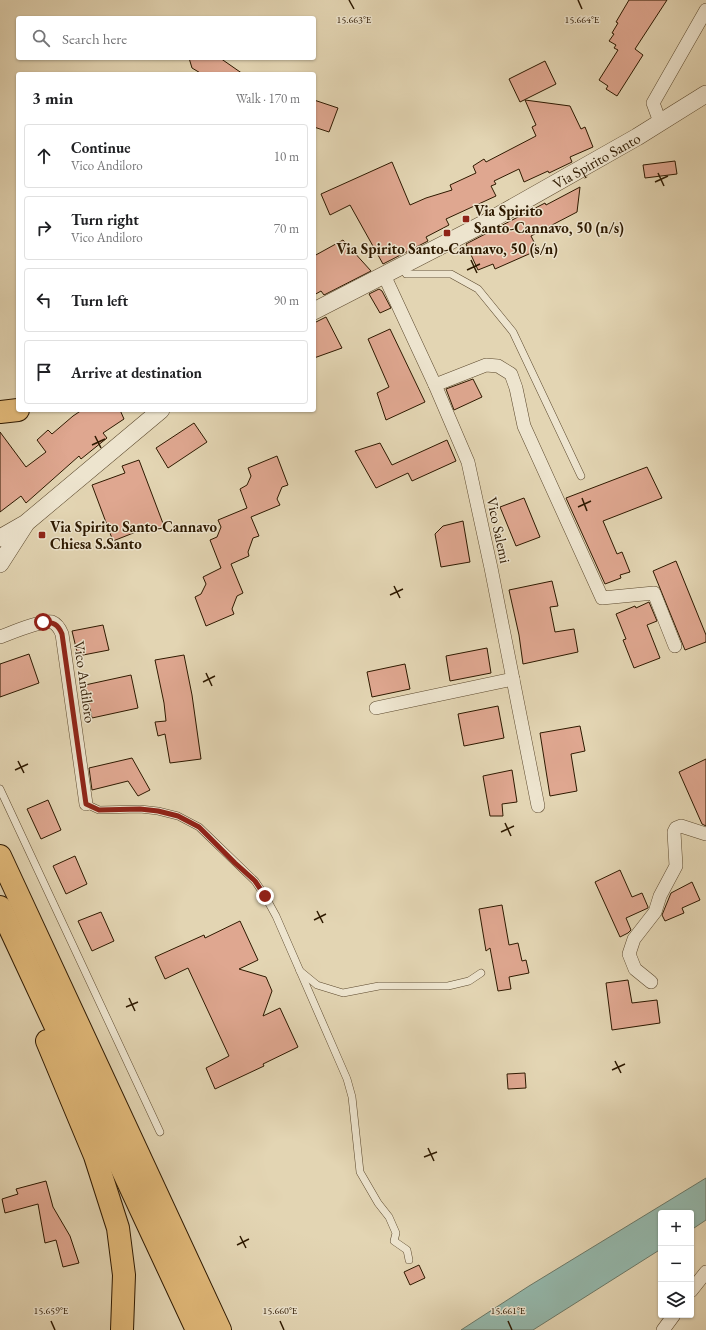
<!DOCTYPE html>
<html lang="en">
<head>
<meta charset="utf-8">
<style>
	body { margin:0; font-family:"EB Garamond",serif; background:#f6f6f6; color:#202124 }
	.controls { position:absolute; right:12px; bottom:12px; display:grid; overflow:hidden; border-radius:4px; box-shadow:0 1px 3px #0004 }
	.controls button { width:36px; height:36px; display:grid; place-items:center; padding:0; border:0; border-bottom:1px solid #e0e0e0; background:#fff; color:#202124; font:20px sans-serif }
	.stop { position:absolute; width:12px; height:12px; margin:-9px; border:3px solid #8f2418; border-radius:50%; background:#fff }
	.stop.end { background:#8f2418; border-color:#fff; box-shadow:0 1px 4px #0008 }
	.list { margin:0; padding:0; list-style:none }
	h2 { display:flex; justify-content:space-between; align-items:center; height:52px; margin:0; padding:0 16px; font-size:17px }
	h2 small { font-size:13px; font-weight:400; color:#757577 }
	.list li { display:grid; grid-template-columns:26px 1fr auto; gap:12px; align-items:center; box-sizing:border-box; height:64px; margin:0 8px 8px; padding:0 8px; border:1px solid #e0e0e0; border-radius:4px }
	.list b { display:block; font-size:15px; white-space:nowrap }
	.list p { margin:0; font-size:13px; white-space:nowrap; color:#757577 }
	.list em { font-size:13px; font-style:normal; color:#757577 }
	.icon { flex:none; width:22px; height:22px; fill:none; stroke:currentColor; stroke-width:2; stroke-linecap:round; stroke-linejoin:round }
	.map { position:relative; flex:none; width:706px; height:1330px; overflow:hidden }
	.search { position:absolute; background:#fff; box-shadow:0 1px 3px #0004; left:16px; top:16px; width:300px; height:44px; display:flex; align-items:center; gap:10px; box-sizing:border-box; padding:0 14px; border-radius:4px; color:#757577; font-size:15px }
	.panel { position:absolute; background:#fff; box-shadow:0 1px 3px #0004; left:16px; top:72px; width:300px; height:340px; border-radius:4px }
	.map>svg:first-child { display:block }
</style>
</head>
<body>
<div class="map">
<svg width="706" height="1330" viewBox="0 0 706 1330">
	<rect width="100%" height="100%" fill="#e3d5b3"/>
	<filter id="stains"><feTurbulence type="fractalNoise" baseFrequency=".005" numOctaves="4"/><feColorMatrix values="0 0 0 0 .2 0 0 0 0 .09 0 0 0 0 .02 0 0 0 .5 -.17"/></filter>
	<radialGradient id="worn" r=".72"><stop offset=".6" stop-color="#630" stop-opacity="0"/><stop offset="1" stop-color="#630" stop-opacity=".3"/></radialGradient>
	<path fill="#95b9ad" stroke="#6c7968" d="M 706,1178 L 706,1220 L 691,1230 L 691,1213 L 661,1213 L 661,1249 L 533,1330 L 461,1330 L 529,1286 Z"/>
	<g fill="#dfa790" stroke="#2e1900">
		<path d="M 629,0 L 667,0 L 635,49 L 643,55 L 617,96 L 606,89 L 608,86 L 599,80 L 618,50 L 614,48 L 616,45 L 609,41 L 614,34 L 612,33 L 618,23 L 616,22 Z"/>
		<path d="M 189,58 L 220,58 L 243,74 L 202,74 L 192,68 Z"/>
		<path d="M 545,61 L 556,84 L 520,102 L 509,79 Z"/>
		<path d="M 314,100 L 338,108 L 329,132 L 314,127 Z"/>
		<path d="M 525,100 L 570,106 L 581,129 L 585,127 L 593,147 L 570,157 L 572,162 L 549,173 L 548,171 L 524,182 L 519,169 L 494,181 L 496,184 L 491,186 L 496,196 L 446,219 L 449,225 L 426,237 L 428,241 L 383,264 L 350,205 L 330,215 L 321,194 L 392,162 L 410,205 L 426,198 L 452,190 L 450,185 L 476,173 L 473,166 L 484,159 L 486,162 L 536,136 L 532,127 L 536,125 Z"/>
		<path d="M 675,161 L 677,174 L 645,178 L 643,165 Z"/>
		<path d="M 580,187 L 577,212 L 531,236 L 538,250 L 495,269 L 493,264 L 478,270 L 466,244 L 545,203 L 546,205 Z"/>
		<path d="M 343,240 L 371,271 L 324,295 L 321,291 L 314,295 L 314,256 Z"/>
		<path d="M 379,289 L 382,291 L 391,308 L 380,313 L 369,294 Z"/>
		<path d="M 326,317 L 342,348 L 314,358 L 314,323 Z"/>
		<path d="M 390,329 L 425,402 L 386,420 L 377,393 L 389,387 L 368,339 Z"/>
		<path d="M 473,379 L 482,397 L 454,410 L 446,389 Z"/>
		<path d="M 82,410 L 120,410 L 124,419 L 103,433 L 107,438 L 81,459 L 79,456 L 26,503 L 21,496 L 0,512 L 0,432 L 26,467 L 46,452 L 37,440 L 48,430 L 52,434 L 73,416 Z"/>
		<path d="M 194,423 L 207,442 L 168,468 L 156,448 Z"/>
		<path d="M 447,440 L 456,461 L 412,481 L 408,473 L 376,488 L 355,451 L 380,443 L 392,465 Z"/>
		<path d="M 277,456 L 288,485 L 282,487 L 277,499 L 280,505 L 251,517 L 259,536 L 253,538 L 248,552 L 249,556 L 231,564 L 243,593 L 237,596 L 232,609 L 234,614 L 206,626 L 195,597 L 201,594 L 206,584 L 203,577 L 221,568 L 210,540 L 217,537 L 221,527 L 218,520 L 247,508 L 240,489 L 247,485 L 251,476 L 248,468 Z"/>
		<path d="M 139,460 L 164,526 L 147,533 L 146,528 L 113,541 L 92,485 L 125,473 L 122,466 Z"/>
		<path d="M 647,467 L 662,498 L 603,521 L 617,554 L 622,552 L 630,572 L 620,575 L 621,578 L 605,584 L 566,498 Z"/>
		<path d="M 524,498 L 540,537 L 516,546 L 500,507 Z"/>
		<path d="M 463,521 L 470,562 L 441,567 L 435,534 L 443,526 Z"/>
		<path d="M 676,561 L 706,635 L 706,642 L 685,650 L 653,571 Z"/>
		<path d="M 552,581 L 558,606 L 550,607 L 555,632 L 574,629 L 578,652 L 523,664 L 519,635 L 509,590 Z"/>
		<path d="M 649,602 L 657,621 L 647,625 L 660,658 L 634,668 L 623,640 L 626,639 L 616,614 L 635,606 L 636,608 Z"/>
		<path d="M 103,625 L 109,650 L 78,656 L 72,631 Z"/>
		<path d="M 487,648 L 491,673 L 450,681 L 446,656 Z"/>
		<path d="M 29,654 L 39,683 L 0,697 L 0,664 Z"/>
		<path d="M 184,655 L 192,695 L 201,759 L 170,763 L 165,734 L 158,736 L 155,722 L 166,721 L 164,703 L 155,660 Z"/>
		<path d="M 405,664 L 410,689 L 372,697 L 367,672 Z"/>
		<path d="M 131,675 L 138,708 L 92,718 L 85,685 Z"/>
		<path d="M 498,706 L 504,738 L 464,746 L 458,714 Z"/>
		<path d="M 580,726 L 585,751 L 571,754 L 577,791 L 550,796 L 540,733 Z"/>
		<path d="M 132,758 L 150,790 L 138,796 L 128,781 L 92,790 L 89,768 Z"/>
		<path d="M 706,759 L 706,826 L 702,824 L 679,772 Z"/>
		<path d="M 512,770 L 517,802 L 502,804 L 503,816 L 490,816 L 483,776 Z"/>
		<path d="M 48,800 L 61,830 L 41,839 L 27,809 Z"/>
		<path d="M 75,856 L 87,884 L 66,894 L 53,866 Z"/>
		<path d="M 620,870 L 632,897 L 642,893 L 648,907 L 648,908 L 626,918 L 631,930 L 628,933 L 620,937 L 595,882 Z"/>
		<path d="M 692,882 L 700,900 L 682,908 L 684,913 L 665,921 L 662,915 L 671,893 Z"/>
		<path d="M 502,905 L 509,945 L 518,943 L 522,961 L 526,960 L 529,973 L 509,977 L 511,989 L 498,991 L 490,948 L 486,951 L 479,909 Z"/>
		<path d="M 101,912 L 114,941 L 92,951 L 78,921 Z"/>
		<path d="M 240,921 L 258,960 L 239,969 L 266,977 L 272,991 L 263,1016 L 280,1008 L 298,1047 L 263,1064 L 264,1066 L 215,1089 L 206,1068 L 229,1056 L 188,968 L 165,979 L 155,957 L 204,935 L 205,938 Z"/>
		<path d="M 628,980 L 632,1003 L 657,1000 L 660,1023 L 612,1030 L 606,983 Z"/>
		<path d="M 525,1073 L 526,1088 L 508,1089 L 507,1074 Z"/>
		<path d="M 46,1181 L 53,1207 L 70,1236 L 79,1263 L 63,1267 L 56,1240 L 45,1243 L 38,1204 L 5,1213 L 2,1199 L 18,1194 L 16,1189 Z"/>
		<path d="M 419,1265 L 425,1278 L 410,1285 L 404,1272 Z"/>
	</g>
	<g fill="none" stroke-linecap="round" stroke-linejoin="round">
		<g stroke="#5b482d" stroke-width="8">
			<g id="service">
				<path d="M 402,266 L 406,274 L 451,274 L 478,289 L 513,332 L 581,476"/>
				<path d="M 0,789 L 160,1132"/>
				<path d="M 86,804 L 99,810 L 140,809 L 158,811 L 178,816 L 199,827 L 255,881 L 265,896 L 276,916 L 347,1079 L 352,1097 L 360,1172 L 378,1203 L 389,1217 L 396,1233 L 394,1241 L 407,1250 L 409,1260"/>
				<path d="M 300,971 L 317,985 L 343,993 L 379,986 L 448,986 L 469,981 L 481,973"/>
			</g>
		</g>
		<g stroke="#5b482d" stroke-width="14">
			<g id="minor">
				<path d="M 660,122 L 653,103 L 706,10"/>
				<path d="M 384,275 L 435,385 L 468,462 L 491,568 L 538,806"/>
				<path d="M 435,385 L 486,365 L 498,366 L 511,374 L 516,388 L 524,426 L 602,598 L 654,593 L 675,646"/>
				<path d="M 0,637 C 11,633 41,620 52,622 C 57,624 60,629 62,634 L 86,804"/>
				<path d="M 376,708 L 513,679"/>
				<path d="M 651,982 L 635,969 L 629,954 L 634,939 L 655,912 L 660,896 L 676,866 L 674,832 L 676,828 L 681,826 L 706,834"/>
				<path d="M 691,1291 L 706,1272"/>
				<path d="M 663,1330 L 674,1315"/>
			</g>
		</g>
		<g stroke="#5b482d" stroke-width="18">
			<g id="tertiary">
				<path id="s1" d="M 314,311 L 487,222 L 637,137 L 706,94"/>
				<path d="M 0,538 L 26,523 L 161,410"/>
				<path d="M 0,564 L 25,525"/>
			</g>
		</g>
		<g stroke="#2e1900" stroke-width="24">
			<g id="motorway">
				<path d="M 0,412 L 18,410"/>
				<path d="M 0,856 L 220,1330"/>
				<path d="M 0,907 L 197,1330"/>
				<path d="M 47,1041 L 95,1156 L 118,1228 L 124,1275 L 122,1330"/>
			</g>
		</g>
		<use href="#service" stroke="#ede4ce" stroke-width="7"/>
		<use href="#minor" stroke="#ede4ce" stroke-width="13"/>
		<use href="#tertiary" stroke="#ede4ce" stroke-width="17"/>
		<use href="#motorway" stroke="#e2ba7a" stroke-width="22"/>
	</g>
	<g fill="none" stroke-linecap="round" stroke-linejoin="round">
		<path stroke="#8f2418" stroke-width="5" d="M 43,622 C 53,622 58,624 62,634 L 86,804 L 99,810 L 140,809 L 158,811 L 178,816 L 199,827 L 235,863 L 255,881 L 265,896"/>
	</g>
	<path fill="none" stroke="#2e1900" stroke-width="1.5" d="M 349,0 L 354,9M 578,0 L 582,9M 658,173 L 664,186M 655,182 L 668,176M 471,260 L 477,273M 467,270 L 480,264M 95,436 L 101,448M 92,445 L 105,439M 582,498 L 587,511M 578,507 L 591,501M 394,586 L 400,598M 390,595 L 403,589M 206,673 L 212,686M 203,682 L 215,676M 18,761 L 24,773M 15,770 L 28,764M 505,823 L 511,836M 501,832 L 514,826M 317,911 L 323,923M 314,920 L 326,914M 129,998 L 135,1011M 126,1007 L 138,1002M 615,1061 L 621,1073M 612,1070 L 625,1064M 428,1148 L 434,1161M 424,1157 L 437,1152M 240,1236 L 246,1248M 237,1245 L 249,1239M 51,1321 L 55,1330M 280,1321 L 284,1330M 508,1321 L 512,1330"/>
	<g fill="#8f2418" stroke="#ede4ce" stroke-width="1.5">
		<rect x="462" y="215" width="8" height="8" rx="2"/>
		<rect x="443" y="229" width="8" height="8" rx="2"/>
		<rect x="38" y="531" width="8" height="8" rx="2"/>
	</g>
	<g text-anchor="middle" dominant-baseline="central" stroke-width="3" stroke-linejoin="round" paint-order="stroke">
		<g font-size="15" fill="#2e1900" stroke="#ede4ce">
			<text stroke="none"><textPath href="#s1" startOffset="320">Via Spirito Santo</textPath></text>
			<text transform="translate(499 530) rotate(78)">Vico Salemi</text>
			<text transform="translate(85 682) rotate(82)">Vico Andiloro</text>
		</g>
		<g font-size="15" font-weight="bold" fill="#2e1900" stroke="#ede4ce" text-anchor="start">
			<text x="474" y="210">Via Spirito<tspan x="474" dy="17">Santo-Cannavo, 50 (n/s)</tspan></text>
			<text x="447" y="248" text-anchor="middle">Via Spirito Santo-Cannavo, 50 (s/n)</text>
			<text x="50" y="526">Via Spirito Santo-Cannavo<tspan x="50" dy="17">Chiesa S.Santo</tspan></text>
		</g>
	</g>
	<g font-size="10" text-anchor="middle" fill="#2e1900" stroke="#ede4ce" stroke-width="3" stroke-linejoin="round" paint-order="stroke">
		<text x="354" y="23">15.663°E</text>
		<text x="582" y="23">15.664°E</text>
		<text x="51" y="1314">15.659°E</text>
		<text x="280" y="1314">15.660°E</text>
		<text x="508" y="1314">15.661°E</text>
	</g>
	<rect width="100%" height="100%" filter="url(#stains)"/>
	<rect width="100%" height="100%" fill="url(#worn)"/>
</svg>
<div class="controls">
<button>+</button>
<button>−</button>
<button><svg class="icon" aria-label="layers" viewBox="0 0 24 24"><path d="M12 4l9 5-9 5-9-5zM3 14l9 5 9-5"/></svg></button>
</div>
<div class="stop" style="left:43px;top:622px"></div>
<div class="stop end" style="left:265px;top:896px"></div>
<div class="search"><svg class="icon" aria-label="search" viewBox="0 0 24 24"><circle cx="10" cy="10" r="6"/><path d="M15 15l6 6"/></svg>Search here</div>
<section class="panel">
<h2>3 min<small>Walk · 170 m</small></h2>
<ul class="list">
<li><svg class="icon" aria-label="ahead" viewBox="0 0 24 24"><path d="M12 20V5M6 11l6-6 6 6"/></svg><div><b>Continue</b><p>Vico Andiloro</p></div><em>10 m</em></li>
<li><svg class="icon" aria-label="right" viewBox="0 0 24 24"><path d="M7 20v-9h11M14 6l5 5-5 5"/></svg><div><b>Turn right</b><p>Vico Andiloro</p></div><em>70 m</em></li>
<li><svg class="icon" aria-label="left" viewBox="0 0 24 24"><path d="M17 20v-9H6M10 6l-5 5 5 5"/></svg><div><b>Turn left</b></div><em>90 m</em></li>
<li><svg class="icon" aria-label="arrive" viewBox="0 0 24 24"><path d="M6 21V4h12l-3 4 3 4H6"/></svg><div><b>Arrive at destination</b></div></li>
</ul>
</section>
</div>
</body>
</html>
